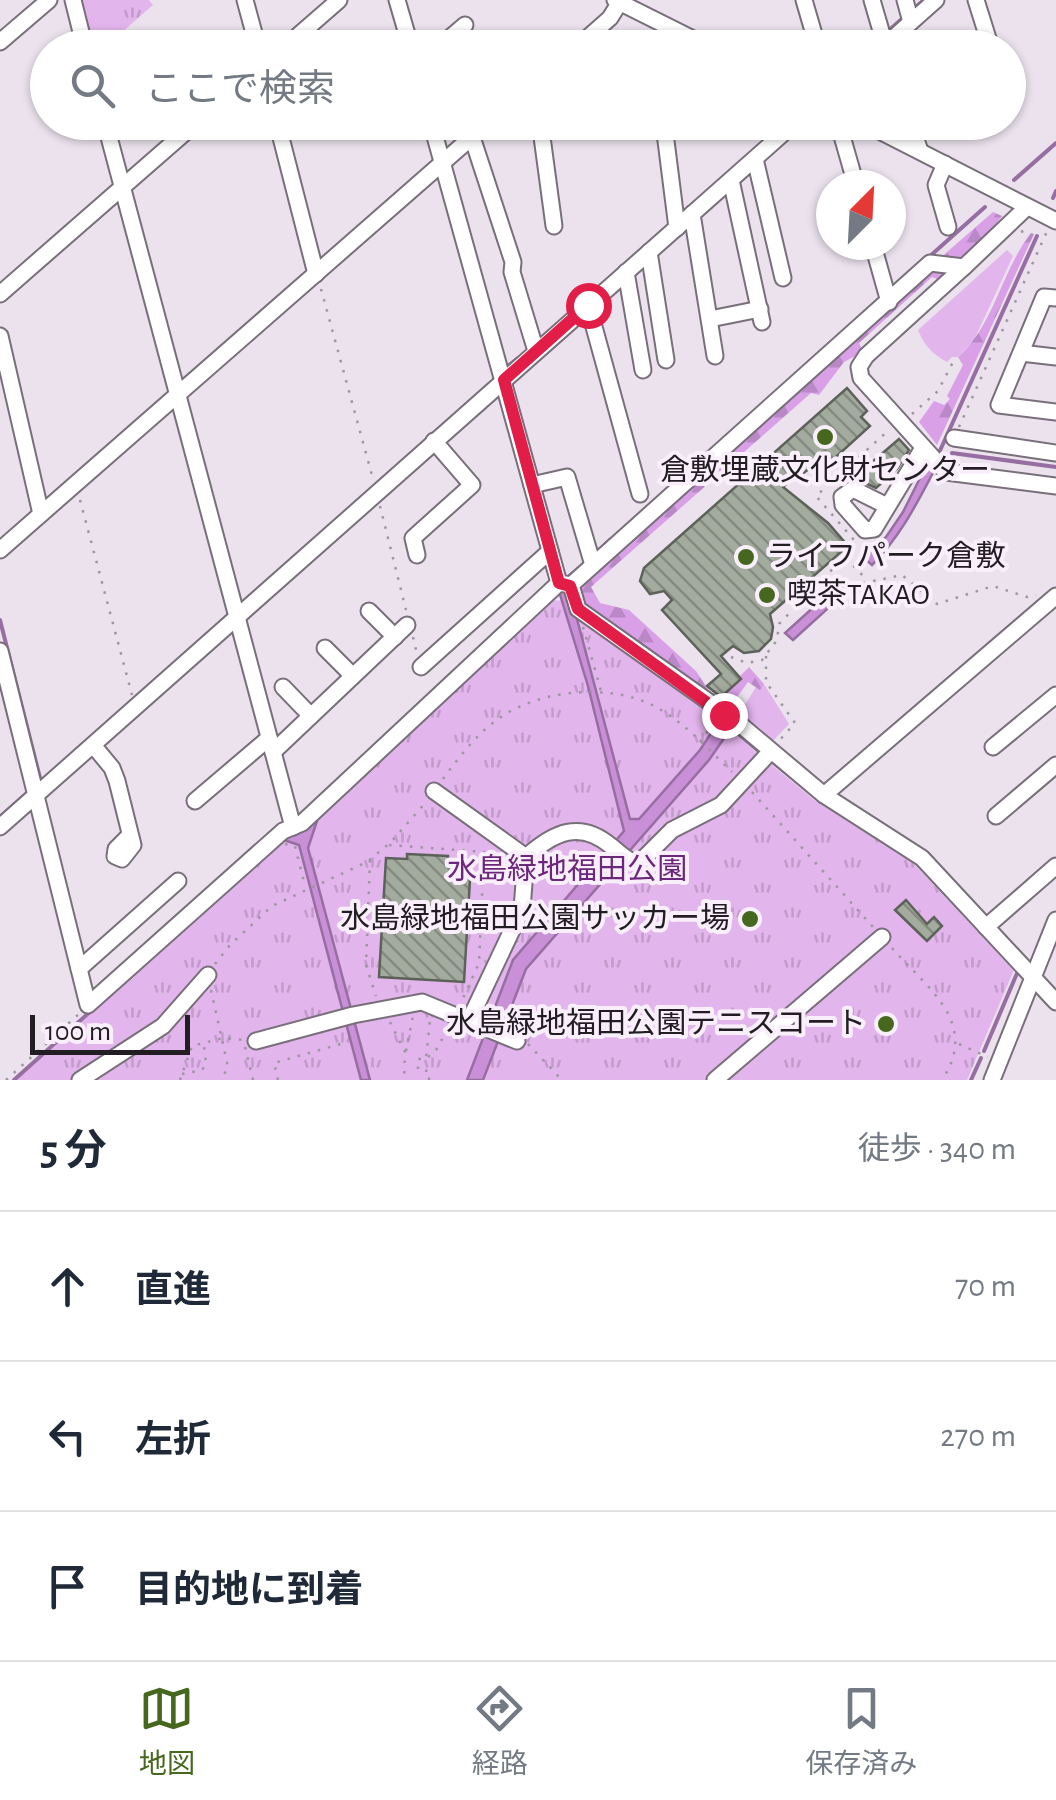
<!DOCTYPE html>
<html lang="ja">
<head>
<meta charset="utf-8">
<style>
	body { margin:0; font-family:"Alegreya Sans","Noto Sans JP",sans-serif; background:#f6f6f7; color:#1f2937 }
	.compass { position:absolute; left:816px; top:170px; width:90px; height:90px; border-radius:50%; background:#fff; box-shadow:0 2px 8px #0004; rotate:24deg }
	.scale { position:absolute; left:30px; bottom:25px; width:160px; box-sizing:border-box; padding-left:10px; border:5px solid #211d22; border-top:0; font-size:28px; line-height:35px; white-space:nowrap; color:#211d22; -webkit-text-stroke:8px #f9effb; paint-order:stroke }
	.stop { position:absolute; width:30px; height:30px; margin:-22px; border:8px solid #e11d48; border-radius:50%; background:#fff }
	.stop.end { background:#e11d48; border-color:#fff; box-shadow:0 2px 10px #0008 }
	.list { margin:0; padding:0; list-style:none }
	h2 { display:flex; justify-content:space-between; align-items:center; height:130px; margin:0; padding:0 40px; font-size:42px }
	h2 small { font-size:32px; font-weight:400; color:#747a83 }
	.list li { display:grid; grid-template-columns:65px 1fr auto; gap:30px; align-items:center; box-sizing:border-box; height:150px; padding:0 40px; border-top:2px solid #e0e1e3 }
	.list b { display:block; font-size:38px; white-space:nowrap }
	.list em { font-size:32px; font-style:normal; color:#747a83 }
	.icon { flex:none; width:55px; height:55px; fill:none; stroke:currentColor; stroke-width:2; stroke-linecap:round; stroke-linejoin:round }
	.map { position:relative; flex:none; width:1056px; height:1080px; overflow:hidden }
	.search { position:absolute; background:#fff; box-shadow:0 2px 8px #0004; left:30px; right:30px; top:30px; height:110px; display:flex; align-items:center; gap:25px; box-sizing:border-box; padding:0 35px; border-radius:55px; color:#747a83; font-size:38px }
	.sheet { height:580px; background:#fff }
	nav { display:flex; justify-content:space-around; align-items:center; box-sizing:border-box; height:140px; border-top:2px solid #e0e1e3; background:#fff; font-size:28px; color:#747a83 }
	nav a { display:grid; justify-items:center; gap:5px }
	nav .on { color:#45671e }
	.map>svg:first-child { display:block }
</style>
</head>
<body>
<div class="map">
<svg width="1056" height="1080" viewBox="0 0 1056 1080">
	<defs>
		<pattern id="forest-firs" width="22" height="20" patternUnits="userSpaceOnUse" patternTransform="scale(2.5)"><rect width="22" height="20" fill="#d99fe7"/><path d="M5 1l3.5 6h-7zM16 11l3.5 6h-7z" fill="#ba88c6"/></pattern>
		<pattern id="park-tufts" width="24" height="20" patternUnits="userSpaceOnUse" patternTransform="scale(2.5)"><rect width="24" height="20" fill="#e3b5ed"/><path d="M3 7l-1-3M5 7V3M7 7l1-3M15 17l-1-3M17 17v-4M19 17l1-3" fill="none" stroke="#c29bcb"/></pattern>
		<pattern id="building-back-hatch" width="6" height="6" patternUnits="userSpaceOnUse" patternTransform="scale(2.5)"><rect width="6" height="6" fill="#a3aa9e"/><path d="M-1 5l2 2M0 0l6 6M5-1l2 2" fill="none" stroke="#848a80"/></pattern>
	</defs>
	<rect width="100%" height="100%" fill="#ebe2ee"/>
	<g fill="#e3b5ed">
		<path d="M 1007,250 L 1013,256 L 974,340 L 958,357 L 952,357 L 947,362 C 931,353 924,345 918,330 Z"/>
		<path d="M 764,684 L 789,724 L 769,745 L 736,719 L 756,687 L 760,689 Z"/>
	</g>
	<g fill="url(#forest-firs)">
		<path d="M 993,212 L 1002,216 L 991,231 L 955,263 L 939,259 Z"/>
		<path d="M 1031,233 L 1034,234 L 937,445 L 919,422 L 934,401 L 944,405 L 950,399 L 947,396 L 963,365 L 958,357 C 993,327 1002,270 1031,233 Z"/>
		<path d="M 939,266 L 953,268 L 942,281 L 932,277 L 859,343 L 862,349 L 859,354 L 844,362 L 819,395 L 811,393 L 591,587 L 600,603 L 629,610 L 696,671 L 716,701 L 741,680 L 739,677 L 749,667 L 764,684 L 760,690 L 748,682 L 725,714 L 582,604 L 578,588 Z"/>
	</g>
	<g fill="url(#park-tufts)">
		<path d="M 81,0 L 149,0 L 153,5 L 105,47 L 94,47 Z"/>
		<path d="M 551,600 L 565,601 L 714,717 L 813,799 L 914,864 L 1014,970 L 967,1080 L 17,1080 Z"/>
	</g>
	<g fill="#c990d7" stroke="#976ea1" stroke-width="2.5">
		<path d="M 927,464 L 934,471 C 916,505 900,537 872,565 L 864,558 L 886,537 L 903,512 Z"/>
		<path d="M 558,588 L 569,589 L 630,819 L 639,819 L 700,750 L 721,718 L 734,724 L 709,760 L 526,969 L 483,1080 L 467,1080 L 513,960 L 624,831 L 588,686 Z"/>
		<path d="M 828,594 L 835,602 L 793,640 L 785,633 Z"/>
		<path d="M 312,816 L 317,821 L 308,848 L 370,1080 L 361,1080 L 299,845 L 281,839 Z"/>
	</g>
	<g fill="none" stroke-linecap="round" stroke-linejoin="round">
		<g stroke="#976ea1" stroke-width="4">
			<path d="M 912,10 L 924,0"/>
			<path d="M 886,33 L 905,16"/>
			<path d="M 871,48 L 879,40"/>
			<path d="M 1014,180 L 1056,143"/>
			<path d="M 1053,198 L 1056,191"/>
			<path d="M 929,257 L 985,207"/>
			<path d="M 508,366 L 518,358"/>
			<path d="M 952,453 L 1056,467"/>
			<path d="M 938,455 L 1037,236"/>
			<path d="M 596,553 L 611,539"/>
			<path d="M 567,578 L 586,562"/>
			<path d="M 0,620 L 41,782"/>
			<path d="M 730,727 L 761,753"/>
			<path d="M 769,759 L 819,800"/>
			<path d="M 0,817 L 27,793"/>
			<path d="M 984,1051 L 1018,971 L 1015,968"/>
			<path d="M 14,1080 L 92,1010"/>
			<path d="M 971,1080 L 981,1058"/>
		</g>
	</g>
	<g fill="url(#building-back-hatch)" stroke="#5c6257" stroke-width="2.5">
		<path d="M 847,388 L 867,411 L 861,417 L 870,426 L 815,476 L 809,469 L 802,474 L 800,471 L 783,487 L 828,523 L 848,546 L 770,614 L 773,627 L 771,639 L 759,651 L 744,653 L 733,646 L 721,656 L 741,679 L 721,697 L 707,686 L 721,674 L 662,610 L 672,600 L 664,591 L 650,594 L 640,581 L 644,568 Z"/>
		<path d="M 899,439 L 909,450 L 897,469 L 876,488 L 863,482 L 857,475 Z"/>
		<path d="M 407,854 L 448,856 L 448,860 L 471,862 L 464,982 L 379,977 L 386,858 L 407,859 Z"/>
		<path d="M 906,900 L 927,924 L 934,917 L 942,926 L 927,941 L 895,910 Z"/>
	</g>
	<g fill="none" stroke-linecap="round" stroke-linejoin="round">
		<g stroke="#786f7a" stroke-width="19">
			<g id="minor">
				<path d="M 73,0 L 85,48"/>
				<path d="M 245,0 L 258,48"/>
				<path d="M 397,0 L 411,48"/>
				<path d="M 615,0 L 711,48"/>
				<path d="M 804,0 L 818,48"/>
				<path d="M 872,0 L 886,48"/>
				<path d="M 905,0 L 911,22"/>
				<path d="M 976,0 L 991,48"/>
				<path d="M 0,42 L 49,0"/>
				<path d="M 284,48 L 339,0"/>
				<path d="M 438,48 L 465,25"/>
				<path d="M 576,48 L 610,18 L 620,2"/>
				<path d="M 882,48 L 936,0"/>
				<path d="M 105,122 L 293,827"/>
				<path d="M 277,122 L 316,274"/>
				<path d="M 431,122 L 559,583"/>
				<path d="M 540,122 L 554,226"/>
				<path d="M 838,122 L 856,185"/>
				<path d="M 862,122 L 1056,221"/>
				<path d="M 910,122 L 920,151"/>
				<path d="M 664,125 L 677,228"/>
				<path d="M 472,137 L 513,262 L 512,272 L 536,351"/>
				<path d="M 755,159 L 783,278"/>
				<path d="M 945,164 L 936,185 L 948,227"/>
				<path d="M 731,180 L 762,322"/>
				<path d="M 692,214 L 715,356"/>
				<path d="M 873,245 L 889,302"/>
				<path d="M 649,252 L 666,360"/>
				<path d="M 964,267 L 866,356 L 859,367 L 861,378 L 946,472 L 1056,486"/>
				<path d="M 626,272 L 643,370"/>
				<path d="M 0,294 L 197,122"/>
				<path d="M 1056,298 L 1044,297 L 999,405 L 1056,412"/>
				<path d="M 588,305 L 640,494"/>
				<path d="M 710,319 L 760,309"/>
				<path d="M 0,336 L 41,514"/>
				<path d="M 1021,353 L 1056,357"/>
				<path d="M 954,438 L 1056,453"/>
				<path d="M 532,485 L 567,477 L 593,565"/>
				<path d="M 887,506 L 853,489 L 842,497 L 843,505 L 865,530 L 874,529 L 923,448"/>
				<path d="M 0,550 L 489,122"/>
				<path d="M 417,555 L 413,538 L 472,485 L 434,441"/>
				<path d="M 571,585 L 578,609 L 736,721 L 824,795 L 922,858 L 1056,1002"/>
				<path d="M 369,611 L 395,637"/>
				<path d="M 325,648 L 353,676"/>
				<path d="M 0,651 L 88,1005 L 283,831 L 302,823 L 559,583 L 571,585 L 930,263 L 964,267 L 1027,207"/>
				<path d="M 421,667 L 550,551"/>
				<path d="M 283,687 L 311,716"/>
				<path d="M 93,745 L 112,768 L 117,781 L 133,845 L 122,859 L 115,856 L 116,849 L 130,835"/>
				<path d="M 993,747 L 1056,695"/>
				<path d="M 273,752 L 407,625"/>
				<path d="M 434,791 L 526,857 L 522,909 L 469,1021"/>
				<path d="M 824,795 L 1056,596"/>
				<path d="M 195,801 L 269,738"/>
				<path d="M 996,816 L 1056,765"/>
				<path d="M 0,827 L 796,122"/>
				<path d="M 526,857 C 554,832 580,820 611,846 C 620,853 627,861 638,864 L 672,830 L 721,805 L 771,751"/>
				<path d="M 986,927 L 1056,866"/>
				<path d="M 79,969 L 178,881"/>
				<path d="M 256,1041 L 353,1015 L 422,1002 L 517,1041"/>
				<path d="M 80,1080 L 163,1026 L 208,975"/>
				<path d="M 715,1080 L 882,937"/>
				<path d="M 992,1080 L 1056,920"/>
			</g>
		</g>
		<g stroke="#9d969f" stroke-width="2.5" stroke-dasharray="2.5 8" stroke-linecap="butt">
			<path d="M 1021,232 L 1030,228"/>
			<path d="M 321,289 L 373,479"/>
			<path d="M 912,414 L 938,391 L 953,362"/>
			<path d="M 959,427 L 1048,229"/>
			<path d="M 80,500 L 132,695"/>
			<path d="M 380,506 L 406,610"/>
			<path d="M 846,558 L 867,580"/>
			<path d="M 822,581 L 845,587 L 902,575 L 937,604 L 993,586 L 1027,597 L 1036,595"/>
			<path d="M 583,627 L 601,691"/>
			<path d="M 413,637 L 417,654"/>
			<path d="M 766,656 L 766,682 L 795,723 L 778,742"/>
			<path d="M 731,657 L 747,663 L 762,660 L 777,640 L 779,624 L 855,546 L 854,540 L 816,496 L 890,429"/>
			<path d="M 700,742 L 715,721"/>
			<path d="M 443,779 C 460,756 477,733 501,717 C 542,689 612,683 656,707 C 684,722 709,750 732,772"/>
			<path d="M 752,792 L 873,927"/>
			<path d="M 285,844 L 295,846 L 305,886"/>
			<path d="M 389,845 L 484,852 L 479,963 L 460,1005"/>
			<path d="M 370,860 L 366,965 L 376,996"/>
			<path d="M 892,948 C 928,989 980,1023 942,1080"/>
			<path d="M 215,964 L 230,945 L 272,906 L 367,862 L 391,842 L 427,801"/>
			<path d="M 211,990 L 228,1067 L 221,1080"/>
			<path d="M 390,1022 L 405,1052 L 404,1080"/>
			<path d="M 528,1044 L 562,1080"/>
			<path d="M 959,1044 L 988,1057"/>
			<path d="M 245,1047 L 253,1080"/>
			<path d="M 406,1051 L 413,1016"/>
			<path d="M 428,1057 L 436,1050 L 449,1027"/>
			<path d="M 182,1074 L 202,1070 L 206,1064 L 204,1045"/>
			<path d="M 6,1080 L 79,1014"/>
			<path d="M 180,1080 L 192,1046 L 223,1038 L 244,1040"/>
			<path d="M 278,1080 L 274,1063 L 344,1043"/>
			<path d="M 429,1080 L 429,1071 L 418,1070 L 418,1059 L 426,1059 L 430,1020"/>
		</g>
		<use href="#minor" stroke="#fff" stroke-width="15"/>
	</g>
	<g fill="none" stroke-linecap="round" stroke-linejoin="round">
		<path stroke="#e11d48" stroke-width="12" d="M 588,305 L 504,380 L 559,583 L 570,586 L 578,609 L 724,715"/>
	</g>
	<g fill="#45671e" stroke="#f9effb" stroke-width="4">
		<circle cx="825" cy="437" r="10"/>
		<circle cx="746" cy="557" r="10"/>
		<circle cx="767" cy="595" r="10"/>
		<circle cx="750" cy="919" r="10"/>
		<circle cx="886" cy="1024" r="10"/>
	</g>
	<g text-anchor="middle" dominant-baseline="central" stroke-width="8" stroke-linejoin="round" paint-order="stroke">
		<g font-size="30" fill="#211d22" stroke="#f9effb" text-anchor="start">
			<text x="825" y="471" text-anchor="middle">倉敷埋蔵文化財センター</text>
			<text x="766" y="557">ライフパーク倉敷</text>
			<text x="787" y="595">喫茶TAKAO</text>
			<text x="730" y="919" text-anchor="end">水島緑地福田公園サッカー場</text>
			<text x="866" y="1024" text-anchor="end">水島緑地福田公園テニスコート</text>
		</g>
		<g font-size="30" fill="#6c277c" stroke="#f9effb">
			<text x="567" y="870">水島緑地福田公園</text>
		</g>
	</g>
</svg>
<svg class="compass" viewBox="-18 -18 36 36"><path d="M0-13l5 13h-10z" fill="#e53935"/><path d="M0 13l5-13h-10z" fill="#747a83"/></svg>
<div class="scale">100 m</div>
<div class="stop" style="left:588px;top:305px"></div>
<div class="stop end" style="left:724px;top:715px"></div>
<div class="search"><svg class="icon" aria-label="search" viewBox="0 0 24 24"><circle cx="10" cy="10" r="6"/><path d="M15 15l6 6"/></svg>ここで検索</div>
</div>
<section class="sheet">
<h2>5 分<small>徒歩 · 340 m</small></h2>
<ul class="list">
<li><svg class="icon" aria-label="ahead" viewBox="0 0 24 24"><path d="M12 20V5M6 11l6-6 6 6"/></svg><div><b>直進</b></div><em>70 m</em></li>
<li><svg class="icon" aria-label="left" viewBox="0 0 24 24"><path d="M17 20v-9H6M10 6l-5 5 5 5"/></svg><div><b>左折</b></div><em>270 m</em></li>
<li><svg class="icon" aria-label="arrive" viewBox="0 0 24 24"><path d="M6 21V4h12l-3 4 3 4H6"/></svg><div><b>目的地に到着</b></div></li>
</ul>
</section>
<nav>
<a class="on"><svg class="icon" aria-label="map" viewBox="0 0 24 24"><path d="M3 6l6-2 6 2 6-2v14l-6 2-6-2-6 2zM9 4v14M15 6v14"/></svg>地図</a>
<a><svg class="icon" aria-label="directions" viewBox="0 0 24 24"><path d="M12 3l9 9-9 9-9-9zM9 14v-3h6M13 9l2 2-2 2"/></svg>経路</a>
<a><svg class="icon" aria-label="saved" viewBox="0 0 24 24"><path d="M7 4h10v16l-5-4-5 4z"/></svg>保存済み</a>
</nav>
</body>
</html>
